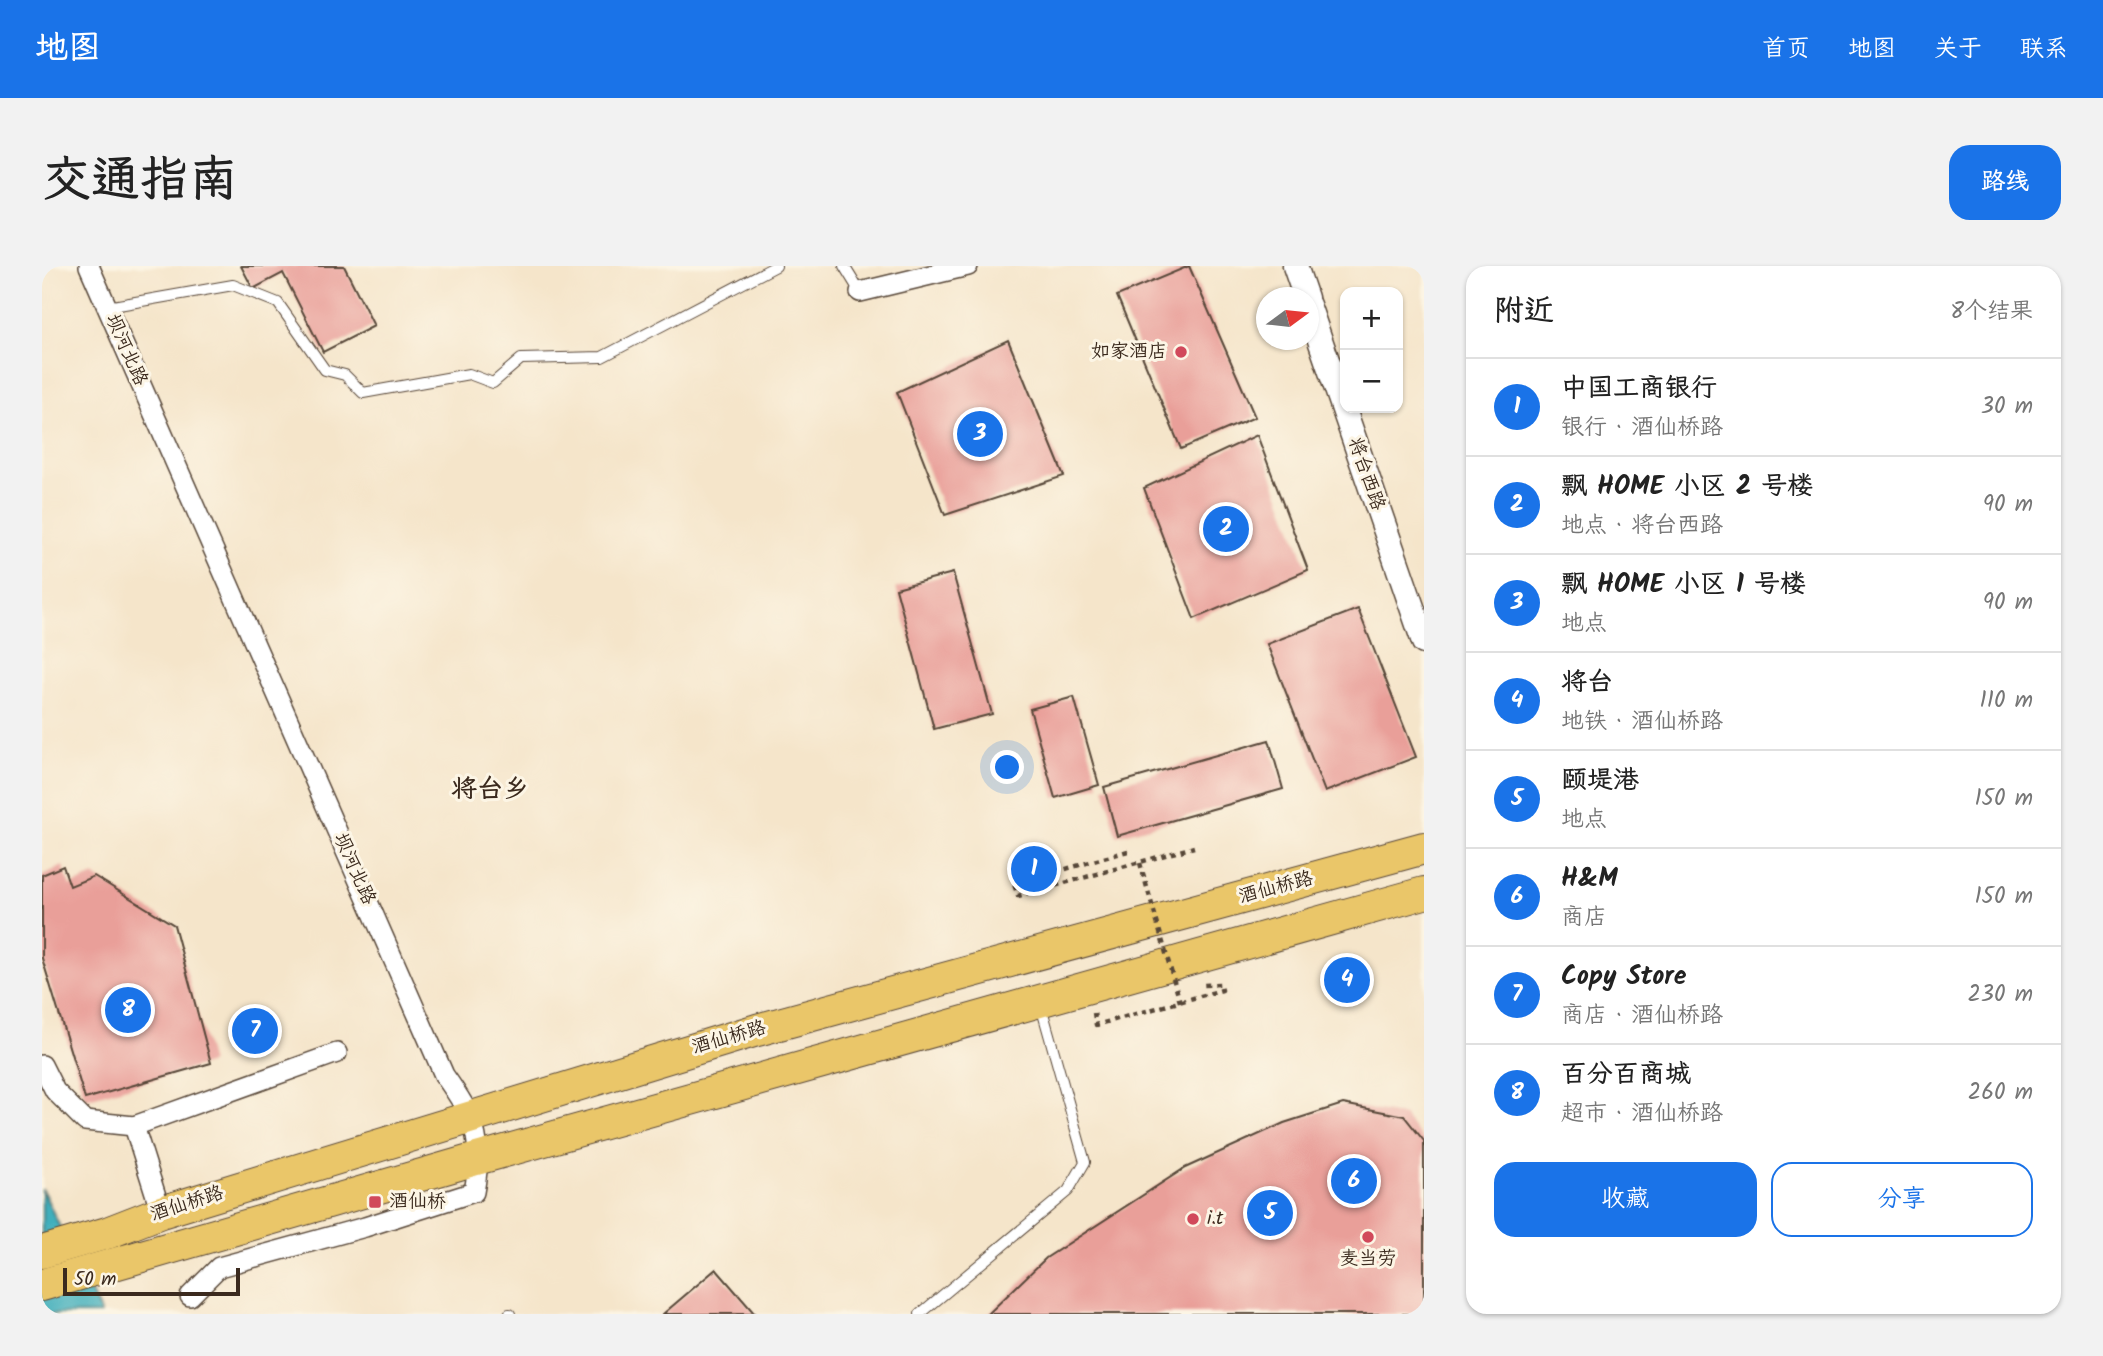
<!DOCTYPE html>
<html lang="zh">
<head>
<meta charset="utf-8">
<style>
	body { margin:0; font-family:Kalam,"LXGW WenKai TC",sans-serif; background:#f2f2f2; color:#222 }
	.controls { position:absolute; right:21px; top:21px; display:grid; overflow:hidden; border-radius:14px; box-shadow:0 2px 5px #0004 }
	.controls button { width:63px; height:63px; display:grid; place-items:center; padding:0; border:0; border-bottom:2px solid #e0e0e0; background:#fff; color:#222; font:35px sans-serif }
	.compass { position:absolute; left:1214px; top:21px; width:63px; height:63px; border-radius:50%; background:#fff; box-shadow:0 2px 5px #0004; rotate:75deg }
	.scale { position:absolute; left:21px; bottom:18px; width:177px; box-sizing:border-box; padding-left:7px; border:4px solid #3b2a1e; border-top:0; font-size:19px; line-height:24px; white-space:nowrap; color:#3b2a1e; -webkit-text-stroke:5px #fcf5e5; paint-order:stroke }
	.you { position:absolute; left:966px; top:502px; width:24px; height:24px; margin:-18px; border:5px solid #fff; border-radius:50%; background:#1a73e8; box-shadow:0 0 0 10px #1a73e833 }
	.badge { display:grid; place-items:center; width:46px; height:46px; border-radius:50%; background:#1a73e8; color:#fff; font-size:23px; font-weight:700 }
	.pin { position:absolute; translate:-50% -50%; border:4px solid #fff; box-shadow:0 2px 7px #0006 }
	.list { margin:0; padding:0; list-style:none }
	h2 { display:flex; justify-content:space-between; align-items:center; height:91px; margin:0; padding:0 28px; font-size:30px }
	h2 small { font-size:23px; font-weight:400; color:#767676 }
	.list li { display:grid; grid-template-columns:46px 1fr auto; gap:21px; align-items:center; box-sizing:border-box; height:98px; padding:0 28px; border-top:2px solid #e0e0e0 }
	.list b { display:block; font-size:26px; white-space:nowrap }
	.list p { margin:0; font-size:23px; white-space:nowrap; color:#767676 }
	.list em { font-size:23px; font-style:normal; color:#767676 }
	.actions { display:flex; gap:14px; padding:21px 28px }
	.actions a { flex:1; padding:16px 0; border:2px solid #1a73e8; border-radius:21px; text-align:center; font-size:24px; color:#1a73e8 }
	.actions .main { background:#1a73e8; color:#fff }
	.map { position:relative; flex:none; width:1382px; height:1048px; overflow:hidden; border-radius:21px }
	header { display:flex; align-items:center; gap:42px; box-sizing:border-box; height:98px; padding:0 35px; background:#1a73e8; color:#fff }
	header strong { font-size:33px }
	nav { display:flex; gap:38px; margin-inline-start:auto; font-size:24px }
	.intro { display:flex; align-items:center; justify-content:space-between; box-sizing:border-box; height:168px; padding:0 42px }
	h1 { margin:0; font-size:49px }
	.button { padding:18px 32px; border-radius:21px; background:#1a73e8; color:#fff; font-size:24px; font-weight:700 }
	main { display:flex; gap:42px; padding:0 42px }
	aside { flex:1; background:#fff; border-radius:21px; box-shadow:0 2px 5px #0004 }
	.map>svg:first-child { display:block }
</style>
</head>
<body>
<header>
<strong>地图</strong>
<nav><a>首页</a><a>地图</a><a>关于</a><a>联系</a></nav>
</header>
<div class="intro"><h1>交通指南</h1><a class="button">路线</a></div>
<main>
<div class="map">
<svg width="1382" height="1048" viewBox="0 0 1382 1048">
	<rect width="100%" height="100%" fill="#fcf5e5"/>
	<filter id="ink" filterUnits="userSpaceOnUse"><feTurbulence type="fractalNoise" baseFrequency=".0143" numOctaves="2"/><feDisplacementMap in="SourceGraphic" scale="14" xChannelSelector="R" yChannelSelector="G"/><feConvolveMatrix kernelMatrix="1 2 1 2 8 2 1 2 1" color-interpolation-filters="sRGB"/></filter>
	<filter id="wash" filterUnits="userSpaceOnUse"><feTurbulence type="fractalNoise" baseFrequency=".00686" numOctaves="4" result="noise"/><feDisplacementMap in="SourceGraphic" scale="28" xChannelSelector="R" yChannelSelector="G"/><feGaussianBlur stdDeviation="1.57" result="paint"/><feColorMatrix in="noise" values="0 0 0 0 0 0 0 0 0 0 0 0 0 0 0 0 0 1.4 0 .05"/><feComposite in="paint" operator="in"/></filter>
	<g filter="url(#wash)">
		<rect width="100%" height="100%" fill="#f5e5ca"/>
		<path fill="#40afbc" stroke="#3e6c6d" stroke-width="2" d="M 0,923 L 59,1048 L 0,1048 Z"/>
		<g id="blocks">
			<g fill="#e99f99">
				<path d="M 199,0 L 302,0 L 332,60 L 281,86 L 241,7 L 211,23 Z"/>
				<path d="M 1147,0 L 1213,151 L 1139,183 L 1075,30 Z"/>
				<path d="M 966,74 L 1022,210 L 903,249 L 855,126 Z"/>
				<path d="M 1215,169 L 1266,304 L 1152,353 L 1102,222 Z"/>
				<path d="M 911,307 L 950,448 L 892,463 L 854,322 Z"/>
				<path d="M 1316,343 L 1374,491 L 1283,526 L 1225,378 Z"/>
				<path d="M 1032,431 L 1057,519 L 1013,532 L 988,443 Z"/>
				<path d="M 1227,474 L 1241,523 L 1075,570 L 1062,521 Z"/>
				<path d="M 21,600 L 28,620 L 52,610 L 132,659 L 169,797 L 43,833 L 0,692 L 0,609 Z"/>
				<path d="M 1301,838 L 1362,850 L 1382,875 L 1382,1048 L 946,1048 L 1004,992 L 1143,902 L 1242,857 Z"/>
				<path d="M 674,1003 L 713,1048 L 621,1048 Z"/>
			</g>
		</g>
	</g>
	<g filter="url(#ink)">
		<use href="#blocks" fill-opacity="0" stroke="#574638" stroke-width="2"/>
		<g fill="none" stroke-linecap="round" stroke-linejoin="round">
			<g stroke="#574638" stroke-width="12">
				<g id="service">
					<path d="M 802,0 L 818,26"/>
					<path d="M 65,41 L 191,19 L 236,37 L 283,104 L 303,109 L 321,127 L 427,108 L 451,117 L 479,93 L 560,91 L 734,0"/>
					<path d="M 467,1048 L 468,1048"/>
					<path d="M 878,1048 L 1026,925 L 1043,896 L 999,740"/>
				</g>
			</g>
			<g stroke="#574638" stroke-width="22">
				<g id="minor">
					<path d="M 47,0 L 402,809 C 433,853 442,872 432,926 L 323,961 L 177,1001 L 148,1030"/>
					<path d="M 818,26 L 926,0"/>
					<path d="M 0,799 L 13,825 L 43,855 L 92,860 L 295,787"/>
					<path d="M 92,860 L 119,946"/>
				</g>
			</g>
			<g stroke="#574638" stroke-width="27">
				<g id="tertiary">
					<path d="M 1253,0 L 1264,32"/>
					<path d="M 1266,39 L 1382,376"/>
				</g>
			</g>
			<g stroke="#574638" stroke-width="34">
				<g id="primary">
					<path d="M 0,986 L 65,967 L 119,946 L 715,764 L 1382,582"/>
					<path d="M 0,1019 L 431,894 L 1382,627"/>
				</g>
			</g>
			<g stroke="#574638" stroke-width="4.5" stroke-dasharray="5 5" stroke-linecap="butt">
				<path d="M 1086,585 L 972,618 L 976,630 L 1152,581"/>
				<path d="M 1052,747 L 1054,759 L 1180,724 L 1178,718 L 1162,719"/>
			</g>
			<use href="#service" stroke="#fff" stroke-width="10"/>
			<use href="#minor" stroke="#fff" stroke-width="19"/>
			<use href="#tertiary" stroke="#fff" stroke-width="24"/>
			<use href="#primary" stroke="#eac669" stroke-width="32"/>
			<path stroke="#574638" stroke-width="4.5" stroke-dasharray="5 5" stroke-linecap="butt" d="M 1098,597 L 1138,736"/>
		</g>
	</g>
	<g fill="#d1495b" stroke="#fcf5e5" stroke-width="2.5">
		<circle cx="1139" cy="86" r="7"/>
		<rect x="326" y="929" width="14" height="14" rx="3.5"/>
		<circle cx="1151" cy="953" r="7"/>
		<circle cx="1326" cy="971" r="7"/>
	</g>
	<g text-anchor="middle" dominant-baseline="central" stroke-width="6" stroke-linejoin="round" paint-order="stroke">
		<g font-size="19" fill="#3b2a1e" stroke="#fcf5e5">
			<text transform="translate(84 84) rotate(66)">坝河北路</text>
			<text transform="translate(1324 208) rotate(71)">将台西路</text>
			<text transform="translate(312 603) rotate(66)">坝河北路</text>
			<text transform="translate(1234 622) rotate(-15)">酒仙桥路</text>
			<text transform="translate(687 772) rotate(-16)">酒仙桥路</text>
			<text transform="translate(145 938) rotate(-18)">酒仙桥路</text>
		</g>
		<g font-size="19" fill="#3b2a1e" stroke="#fcf5e5" text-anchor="start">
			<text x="1125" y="86" text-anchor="end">如家酒店</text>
			<text x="347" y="936">酒仙桥</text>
			<text x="1165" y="953">i.t</text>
			<text x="1326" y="993" text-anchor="middle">麦当劳</text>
		</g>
		<g font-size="26" font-weight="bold" fill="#3b2a1e" stroke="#fcf5e5">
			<text x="448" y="524">将台乡</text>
		</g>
	</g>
</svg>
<div class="controls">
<button>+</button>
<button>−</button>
</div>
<svg class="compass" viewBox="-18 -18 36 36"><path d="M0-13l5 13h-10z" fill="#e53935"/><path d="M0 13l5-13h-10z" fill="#767676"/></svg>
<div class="scale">50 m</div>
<div class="you"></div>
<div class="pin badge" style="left:992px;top:603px">1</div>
<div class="pin badge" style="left:1184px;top:263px">2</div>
<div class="pin badge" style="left:938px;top:168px">3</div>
<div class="pin badge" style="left:1305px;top:714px">4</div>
<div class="pin badge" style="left:1228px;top:947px">5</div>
<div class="pin badge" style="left:1312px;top:915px">6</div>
<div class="pin badge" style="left:213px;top:765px">7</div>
<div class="pin badge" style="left:86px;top:744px">8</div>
</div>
<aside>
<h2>附近<small>8个结果</small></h2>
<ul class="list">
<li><span class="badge">1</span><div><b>中国工商银行</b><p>银行 · 酒仙桥路</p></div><em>30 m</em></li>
<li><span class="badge">2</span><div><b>飘 HOME 小区 2 号楼</b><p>地点 · 将台西路</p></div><em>90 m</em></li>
<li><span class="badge">3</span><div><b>飘 HOME 小区 1 号楼</b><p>地点</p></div><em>90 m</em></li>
<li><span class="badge">4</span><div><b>将台</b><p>地铁 · 酒仙桥路</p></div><em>110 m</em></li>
<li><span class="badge">5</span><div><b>颐堤港</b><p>地点</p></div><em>150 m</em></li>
<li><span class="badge">6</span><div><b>H&amp;M</b><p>商店</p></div><em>150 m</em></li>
<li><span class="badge">7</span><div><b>Copy Store</b><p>商店 · 酒仙桥路</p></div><em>230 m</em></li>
<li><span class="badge">8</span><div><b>百分百商城</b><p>超市 · 酒仙桥路</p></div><em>260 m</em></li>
</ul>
<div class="actions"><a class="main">收藏</a><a>分享</a></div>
</aside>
</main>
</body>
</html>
